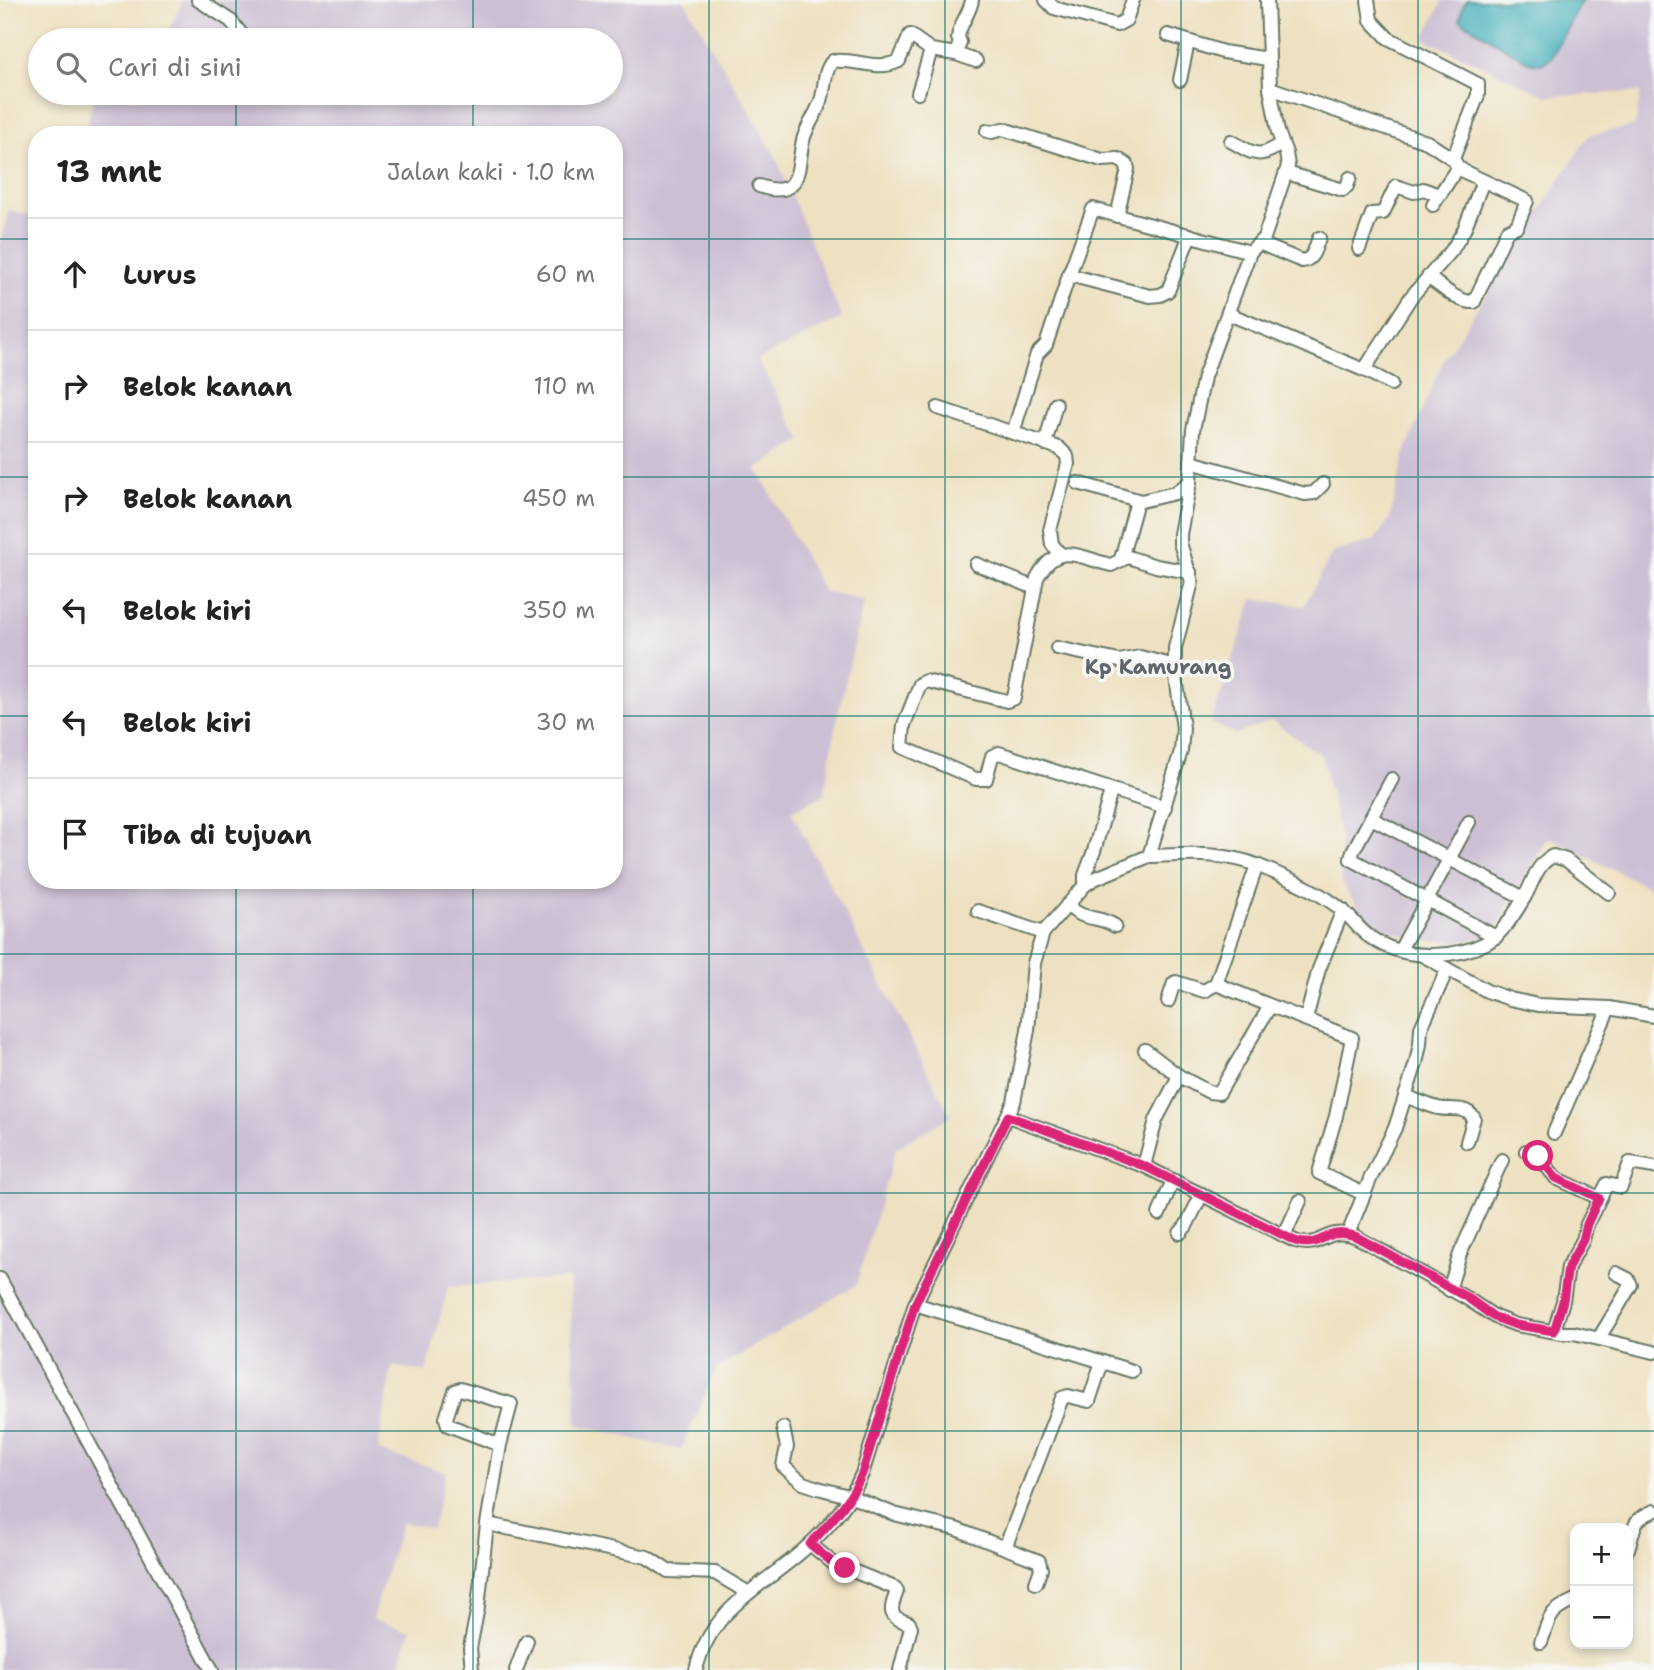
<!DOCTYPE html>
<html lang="id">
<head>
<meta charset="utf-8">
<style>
	body { margin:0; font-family:"Shantell Sans",sans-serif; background:#f6f6f6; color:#222 }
	.controls { position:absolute; right:21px; bottom:21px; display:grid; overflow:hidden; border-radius:14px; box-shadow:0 4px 10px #0003 }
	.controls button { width:63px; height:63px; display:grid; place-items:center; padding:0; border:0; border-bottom:2px solid #e0e0e0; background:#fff; color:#222; font:35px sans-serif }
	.stop { position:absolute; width:21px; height:21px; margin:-16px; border:5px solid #db2777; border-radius:50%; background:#fff }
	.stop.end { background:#db2777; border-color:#fff; box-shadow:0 2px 7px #0008 }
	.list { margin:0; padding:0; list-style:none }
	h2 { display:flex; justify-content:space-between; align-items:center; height:91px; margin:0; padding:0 28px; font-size:30px }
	h2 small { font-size:23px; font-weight:400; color:#767676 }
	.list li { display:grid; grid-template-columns:46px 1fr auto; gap:21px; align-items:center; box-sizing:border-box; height:112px; padding:0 28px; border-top:2px solid #e0e0e0 }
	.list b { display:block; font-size:26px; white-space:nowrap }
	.list em { font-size:23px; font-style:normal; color:#767676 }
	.icon { flex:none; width:38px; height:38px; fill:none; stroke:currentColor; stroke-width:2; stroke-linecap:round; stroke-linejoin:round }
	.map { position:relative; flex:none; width:1654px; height:1670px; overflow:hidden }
	.search { position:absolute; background:#fff; box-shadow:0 4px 10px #0003; left:28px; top:28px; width:595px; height:77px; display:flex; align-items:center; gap:18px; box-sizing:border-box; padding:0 24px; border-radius:38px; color:#767676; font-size:26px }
	.panel { position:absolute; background:#fff; box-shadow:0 4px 10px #0003; left:28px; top:126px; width:595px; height:763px; border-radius:28px }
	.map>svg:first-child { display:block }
</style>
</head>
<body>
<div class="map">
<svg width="1654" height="1670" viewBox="0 0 1654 1670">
	<rect width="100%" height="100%" fill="#f6f6f2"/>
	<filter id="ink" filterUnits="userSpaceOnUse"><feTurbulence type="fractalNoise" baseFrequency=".0143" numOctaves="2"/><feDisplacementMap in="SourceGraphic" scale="14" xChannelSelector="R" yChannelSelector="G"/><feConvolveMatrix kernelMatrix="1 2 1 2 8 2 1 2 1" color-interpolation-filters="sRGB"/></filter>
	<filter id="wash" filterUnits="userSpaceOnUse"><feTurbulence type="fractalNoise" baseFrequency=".00686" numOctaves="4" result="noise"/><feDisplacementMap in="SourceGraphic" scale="28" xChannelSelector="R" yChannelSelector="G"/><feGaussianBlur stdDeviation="1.57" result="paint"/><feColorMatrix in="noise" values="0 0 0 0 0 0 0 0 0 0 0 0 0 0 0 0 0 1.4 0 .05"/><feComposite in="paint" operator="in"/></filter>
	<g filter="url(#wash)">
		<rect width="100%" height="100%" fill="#eee1c1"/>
		<g fill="#ccbfd4">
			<path d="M 183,0 L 318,0 L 319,2 L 323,0 L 684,0 L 776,157 L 842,318 L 757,360 L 802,440 L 757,469 L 824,592 L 864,601 L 838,715 L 824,795 L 791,811 L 951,1116 L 896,1148 L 856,1285 L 716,1369 L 681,1450 L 577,1425 L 569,1278 L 448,1287 L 426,1372 L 392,1366 L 378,1451 L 446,1472 L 432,1529 L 402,1522 L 372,1619 L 410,1630 L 398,1670 L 0,1670 L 0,243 L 9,210 L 37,217 L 37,880 L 614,880 L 614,135 L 85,134 L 95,93 L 118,93 L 137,100 L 141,93 L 611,93 L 611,40 L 164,40 Z"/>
			<path d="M 1443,0 L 1654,0 L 1654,890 L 1548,837 L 1492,935 L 1461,942 L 1412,939 L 1366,920 L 1341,882 L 1340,837 L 1322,756 L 1272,721 L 1235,734 L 1211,723 L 1253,599 L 1304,606 L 1332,553 L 1375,540 L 1390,518 L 1404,455 L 1442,363 L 1589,135 L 1635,126 L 1641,92 L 1547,96 L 1424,39 Z"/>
		</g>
		<path fill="#3fafba" stroke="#2f7677" stroke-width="2" d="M 1467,0 L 1582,0 L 1551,58 L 1541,64 L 1528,62 L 1460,20 L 1462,8 Z"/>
	</g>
	<g filter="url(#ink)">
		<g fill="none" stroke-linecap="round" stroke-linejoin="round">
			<g stroke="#677665" stroke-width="16">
				<g id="minor">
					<path d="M 198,0 L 231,21 L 246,40"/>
					<path d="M 972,0 C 970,14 959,24 958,38 L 960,42 L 956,54 L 976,61"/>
					<path d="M 1046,0 L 1054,8 L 1117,25 L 1126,20 L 1133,0"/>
					<path d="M 1368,0 L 1371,20 L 1388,38 L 1478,84 L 1478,95 L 1453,159"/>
					<path d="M 1168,35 L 1223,52 L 1268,59"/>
					<path d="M 1180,80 L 1188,42"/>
					<path d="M 1270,88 L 1427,142 L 1453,159 L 1458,167 L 1465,172 L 1527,201 L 1517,226 L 1507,231 L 1474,302 C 1458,303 1441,286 1428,277"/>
					<path d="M 918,93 L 931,50"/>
					<path d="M 987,131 L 992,132 L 1003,129 L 1102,160 L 1118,159 L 1127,165 L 1128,169 L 1117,216"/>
					<path d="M 1231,141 C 1253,154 1260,160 1282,143"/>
					<path d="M 1287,173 L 1343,190 L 1347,186 L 1350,178"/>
					<path d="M 759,186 C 806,202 796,162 804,137 C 809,122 819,110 822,97 C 825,86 824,69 833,61 C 856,58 876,72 899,61 L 910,35 L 931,50 L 956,54"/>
					<path d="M 1433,205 L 1458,167"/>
					<path d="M 1261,244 L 1302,261 C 1314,260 1315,247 1319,238"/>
					<path d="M 1359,249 L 1372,214 L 1383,213 L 1396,186 L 1414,192 L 1423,189 L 1439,195"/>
					<path d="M 1069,275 L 1150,296 L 1160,295 L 1168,291 L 1190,235"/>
					<path d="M 1229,314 L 1364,370 L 1411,297 L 1452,250 L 1464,230 L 1483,181"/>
					<path d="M 1364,370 L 1391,384"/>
					<path d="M 938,408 L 1059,448 L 1067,456 L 1068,464 L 1050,530 L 1052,544 L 1060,554"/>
					<path d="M 1013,433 L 1037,354 L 1046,345 L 1069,275 L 1093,209 L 1250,252"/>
					<path d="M 1045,444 L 1056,404"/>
					<path d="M 1191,462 L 1305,494 L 1314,493 L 1323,484"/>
					<path d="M 1078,483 L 1141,501 L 1175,493 L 1190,482"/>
					<path d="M 1121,559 L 1137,501"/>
					<path d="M 976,564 L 1035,588"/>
					<path d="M 1057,648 L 1119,661 L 1140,657 L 1175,666"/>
					<path d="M 1392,779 L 1353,851 L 1351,859 L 1496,937"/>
					<path d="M 1165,807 L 999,753 L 992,756 L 986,779 L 976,779 L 902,747 L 904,725 L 920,684 L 926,681 L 1007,701 L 1014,698 L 1037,578 C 1058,540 1078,557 1111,565 L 1128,557 L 1156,566 L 1190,572"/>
					<path d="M 1371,818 L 1524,898"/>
					<path d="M 1149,856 C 1185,855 1225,851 1259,866 C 1285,877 1322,892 1343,911 C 1353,919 1359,930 1370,937 C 1402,960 1451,960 1486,943 C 1502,935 1515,913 1524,898 C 1533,883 1536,864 1553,856 L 1566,860 L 1609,893"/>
					<path d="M 1257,865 L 1216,984 L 1352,1038 L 1336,1116 L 1319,1173 L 1364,1194"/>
					<path d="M 1085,885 L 1085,875 L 1094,851 L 1111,791"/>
					<path d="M 1067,905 C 1086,923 1097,914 1115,926"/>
					<path d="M 978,911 L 1043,933"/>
					<path d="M 1400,950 L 1469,822"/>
					<path d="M 1424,956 L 1487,991 L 1510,999 L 1538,1005 L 1609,1008 L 1654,1016"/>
					<path d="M 1168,1001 L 1174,983 L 1176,982 L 1204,991 L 1216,984"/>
					<path d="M 1306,1019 L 1319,969 L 1343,910"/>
					<path d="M 1145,1050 L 1179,1076"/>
					<path d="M 1405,1096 C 1416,1100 1427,1105 1438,1108 C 1451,1111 1465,1105 1474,1118 L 1467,1142"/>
					<path d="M 1008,1116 L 1144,1166 L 1295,1241 C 1323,1250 1323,1226 1355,1236 L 1468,1299 L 1495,1317 L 1516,1325 L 1562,1333 L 1574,1333 L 1654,1352"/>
					<path d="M 1554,1133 L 1609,1008"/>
					<path d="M 1526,1151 L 1538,1156 L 1556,1178 L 1599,1198"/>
					<path d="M 1144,1166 L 1156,1120 L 1179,1076 L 1209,1092 L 1219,1093 L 1270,1006"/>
					<path d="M 1159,1214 L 1173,1180"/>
					<path d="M 1180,1233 L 1186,1226 L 1202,1194"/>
					<path d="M 1348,1234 L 1371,1177 L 1395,1128 L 1416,1063 L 1420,1044 L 1421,1028 L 1447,970"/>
					<path d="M 1284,1236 L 1300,1201"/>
					<path d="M 0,1279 L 212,1670"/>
					<path d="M 1449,1290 L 1460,1254 L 1502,1160"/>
					<path d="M 915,1304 L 1132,1371"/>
					<path d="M 1554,1331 L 1563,1301 L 1568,1267 L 1583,1240 L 1587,1224 L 1607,1184 L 1621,1187 L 1630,1163 L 1654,1167"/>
					<path d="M 1599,1338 L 1631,1285 L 1628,1279 L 1616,1273"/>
					<path d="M 783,1428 L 787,1447 L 783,1466 L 803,1483 L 818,1488 L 852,1497 L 894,1514 L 956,1529 L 1039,1561 L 1041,1569 L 1036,1583"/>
					<path d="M 487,1524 L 647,1557 L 668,1571 L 715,1573 L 747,1592"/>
					<path d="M 810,1544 L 833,1563 L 895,1588 L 897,1591 C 890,1610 887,1617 909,1623 L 911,1627 L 900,1670"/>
					<path d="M 1005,1548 L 1062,1398 L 1068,1396 L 1089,1401 L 1102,1362"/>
					<path d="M 1628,1549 C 1636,1528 1630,1520 1654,1511"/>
					<path d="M 1541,1642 C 1551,1615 1548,1612 1575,1600"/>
					<path d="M 472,1670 L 470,1648 L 478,1607 L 487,1524 L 500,1445 L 448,1425 L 446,1418 L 455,1391 L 460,1389 L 511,1404 L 500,1445"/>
					<path d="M 516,1670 L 527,1641"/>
					<path d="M 696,1670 C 711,1605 767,1585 810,1544 C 832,1523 850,1502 862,1474 L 915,1304 L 1014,1102 L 1028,1030 L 1034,963 L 1043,933 L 1085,885 L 1094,879 L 1149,856 L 1181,751 L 1183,728 L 1175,669 L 1175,648 L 1192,582 L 1180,543 L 1180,534 L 1190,482 L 1193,430 L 1204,377 L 1250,252 L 1264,238 L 1288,166 L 1286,153 L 1278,132 L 1270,88 L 1267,0"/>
				</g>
			</g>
			<use href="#minor" stroke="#fff" stroke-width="12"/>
		</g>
	</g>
	<g fill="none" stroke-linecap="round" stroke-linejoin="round" filter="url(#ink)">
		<path stroke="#db2777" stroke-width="9" d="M 845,1568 L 833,1563 L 810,1544 C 832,1520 849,1504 862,1474 L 915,1304 L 1008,1116 L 1144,1166 L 1295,1241 C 1323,1250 1323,1226 1355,1236 L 1468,1298 L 1494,1317 L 1516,1325 L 1554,1331 L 1563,1301 L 1568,1267 L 1583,1240 L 1587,1224 L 1599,1198 L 1556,1178 L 1538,1156"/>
	</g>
	<path fill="none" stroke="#0f766e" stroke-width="2" stroke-opacity="0.55" d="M 236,0 L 236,40M 473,0 L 473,40M 709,0 L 709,1670M 945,0 L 945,1670M 1181,0 L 1181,1670M 1418,0 L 1418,1670M 236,93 L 236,135M 473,93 L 473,135M 0,239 L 37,239M 614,239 L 1654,239M 0,477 L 37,477M 614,477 L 1654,477M 0,716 L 37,716M 614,716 L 1654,716M 236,880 L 236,1670M 473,880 L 473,1670M 0,954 L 1654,954M 0,1193 L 1654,1193M 0,1431 L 1654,1431"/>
	<g text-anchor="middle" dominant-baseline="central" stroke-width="7" stroke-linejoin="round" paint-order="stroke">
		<g font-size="21" font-weight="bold" fill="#5f656c" stroke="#f6f6f2">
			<text x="1158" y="667">Kp Kamurang</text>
		</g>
	</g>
</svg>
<div class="controls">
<button>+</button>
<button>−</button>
</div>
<div class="stop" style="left:1538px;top:1156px"></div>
<div class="stop end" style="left:845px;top:1568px"></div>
<div class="search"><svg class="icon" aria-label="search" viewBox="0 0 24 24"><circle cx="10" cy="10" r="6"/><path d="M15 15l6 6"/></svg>Cari di sini</div>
<section class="panel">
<h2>13 mnt<small>Jalan kaki · 1.0 km</small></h2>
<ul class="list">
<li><svg class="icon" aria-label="ahead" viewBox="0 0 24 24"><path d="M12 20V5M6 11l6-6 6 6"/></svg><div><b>Lurus</b></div><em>60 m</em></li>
<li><svg class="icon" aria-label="right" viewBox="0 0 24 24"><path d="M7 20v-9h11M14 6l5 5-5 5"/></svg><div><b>Belok kanan</b></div><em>110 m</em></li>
<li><svg class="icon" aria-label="right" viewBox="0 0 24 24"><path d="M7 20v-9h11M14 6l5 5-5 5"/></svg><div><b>Belok kanan</b></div><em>450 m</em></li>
<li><svg class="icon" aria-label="left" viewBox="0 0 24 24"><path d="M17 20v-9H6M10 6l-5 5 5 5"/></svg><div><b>Belok kiri</b></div><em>350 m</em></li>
<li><svg class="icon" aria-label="left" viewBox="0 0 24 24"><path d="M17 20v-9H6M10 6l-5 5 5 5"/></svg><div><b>Belok kiri</b></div><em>30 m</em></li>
<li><svg class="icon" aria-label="arrive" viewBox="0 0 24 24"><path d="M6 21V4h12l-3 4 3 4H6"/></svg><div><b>Tiba di tujuan</b></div></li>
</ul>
</section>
</div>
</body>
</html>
